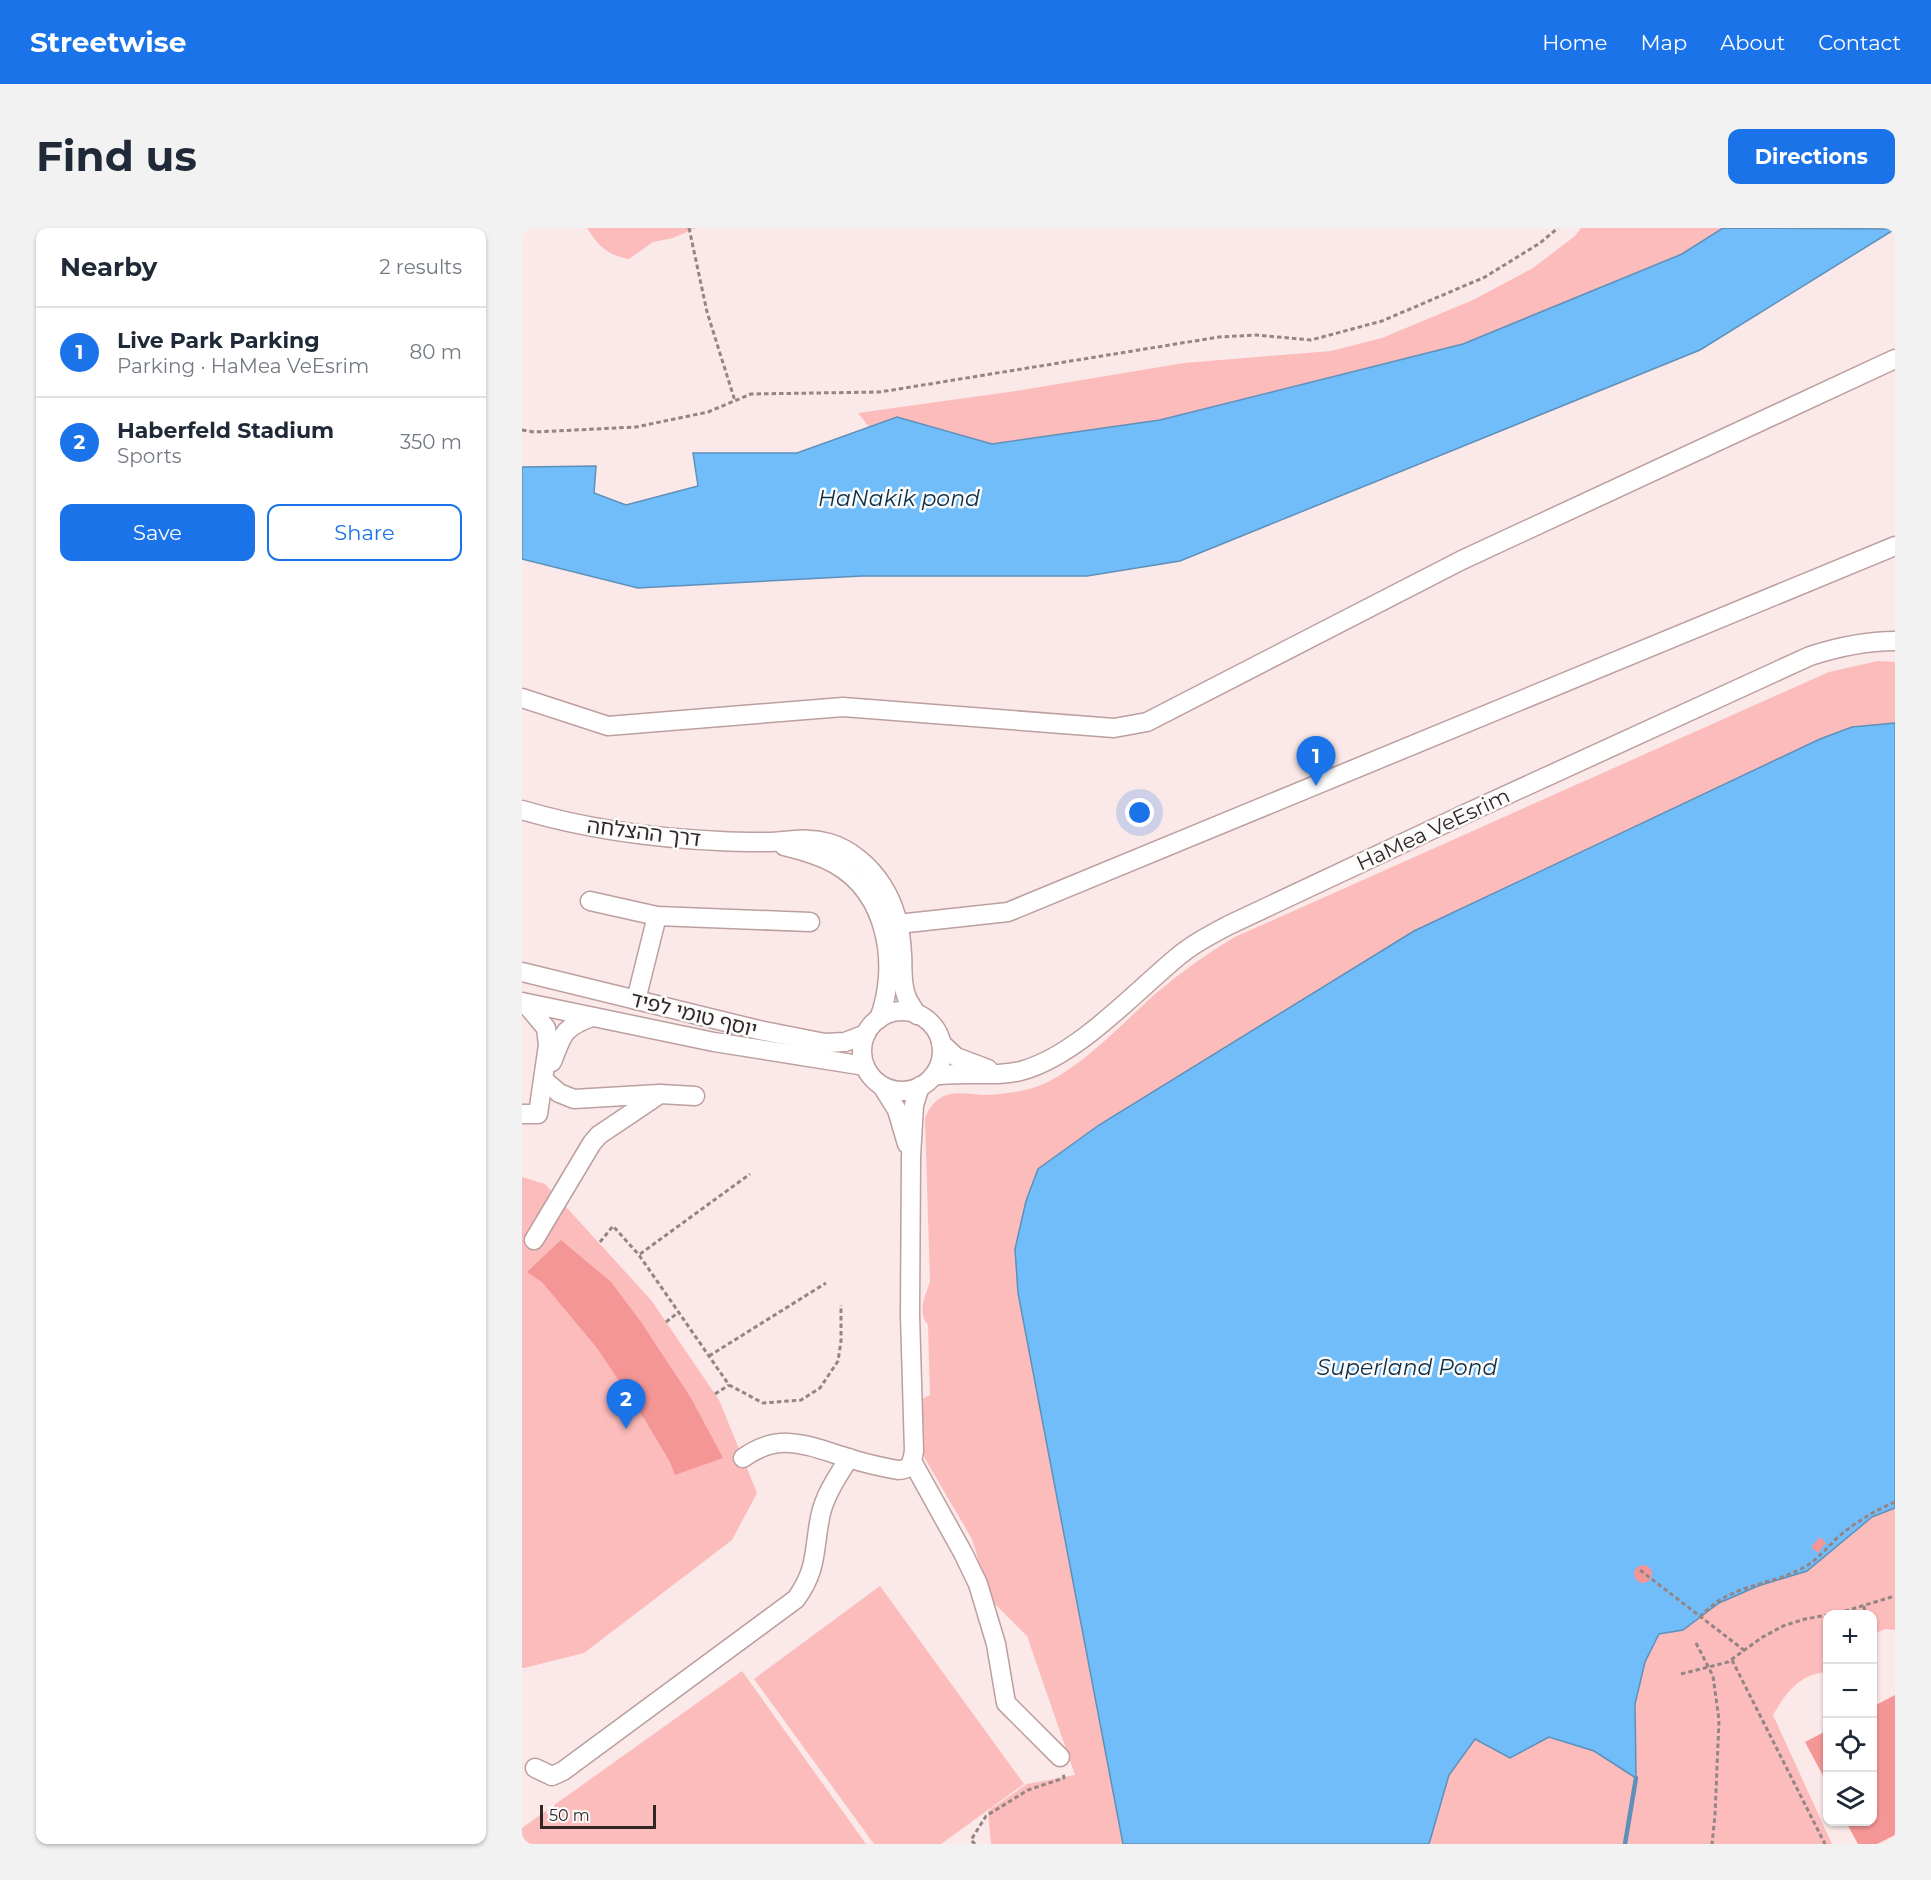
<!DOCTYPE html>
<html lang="en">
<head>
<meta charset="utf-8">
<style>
	body { margin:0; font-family:Montserrat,"Noto Sans Hebrew",sans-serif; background:#f2f2f3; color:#1f2937 }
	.controls { position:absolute; right:18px; bottom:18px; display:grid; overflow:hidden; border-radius:12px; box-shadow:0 2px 4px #0004 }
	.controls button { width:54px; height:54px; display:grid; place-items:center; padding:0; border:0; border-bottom:2px solid #e0e1e3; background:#fff; color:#1f2937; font:30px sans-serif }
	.scale { position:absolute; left:18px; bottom:15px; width:116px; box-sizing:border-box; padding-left:6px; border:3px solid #312625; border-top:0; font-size:16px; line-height:21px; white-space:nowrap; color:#312625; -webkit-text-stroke:4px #fbfbfb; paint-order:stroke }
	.you { position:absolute; left:618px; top:585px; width:21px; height:21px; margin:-15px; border:4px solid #fff; border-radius:50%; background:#1a73e8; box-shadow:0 0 0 9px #1a73e833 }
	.badge { display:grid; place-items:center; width:39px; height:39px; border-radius:50%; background:#1a73e8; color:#fff; font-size:20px; font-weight:700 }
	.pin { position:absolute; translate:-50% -50px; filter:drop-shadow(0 2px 3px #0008) }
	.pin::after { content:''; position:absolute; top:32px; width:21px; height:18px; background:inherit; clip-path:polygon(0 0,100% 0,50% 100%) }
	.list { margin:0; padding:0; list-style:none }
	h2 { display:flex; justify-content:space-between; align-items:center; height:78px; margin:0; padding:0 24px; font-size:26px }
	h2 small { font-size:20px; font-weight:400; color:#747a83 }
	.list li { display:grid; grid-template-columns:39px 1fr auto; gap:18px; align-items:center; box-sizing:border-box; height:90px; padding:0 24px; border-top:2px solid #e0e1e3 }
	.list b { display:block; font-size:22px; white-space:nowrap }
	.list p { margin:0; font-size:20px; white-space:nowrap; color:#747a83 }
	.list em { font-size:20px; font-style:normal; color:#747a83 }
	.actions { display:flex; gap:12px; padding:18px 24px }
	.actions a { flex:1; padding:14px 0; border:2px solid #1a73e8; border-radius:12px; text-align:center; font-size:21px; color:#1a73e8 }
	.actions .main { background:#1a73e8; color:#fff }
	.icon { flex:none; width:33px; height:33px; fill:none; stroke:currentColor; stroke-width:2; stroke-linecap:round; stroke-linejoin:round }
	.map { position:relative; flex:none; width:1373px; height:1616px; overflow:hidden; border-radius:12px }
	header { display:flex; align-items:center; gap:36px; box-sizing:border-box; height:84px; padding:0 30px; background:#1a73e8; color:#fff }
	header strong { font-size:28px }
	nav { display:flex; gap:33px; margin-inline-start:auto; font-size:21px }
	.intro { display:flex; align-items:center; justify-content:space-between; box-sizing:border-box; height:144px; padding:0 36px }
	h1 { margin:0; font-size:42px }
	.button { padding:15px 27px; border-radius:12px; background:#1a73e8; color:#fff; font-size:21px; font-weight:700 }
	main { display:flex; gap:36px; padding:0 36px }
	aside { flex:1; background:#fff; border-radius:12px; box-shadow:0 2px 4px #0004 }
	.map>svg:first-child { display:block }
</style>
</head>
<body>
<header>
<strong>Streetwise</strong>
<nav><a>Home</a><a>Map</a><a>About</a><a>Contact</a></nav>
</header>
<div class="intro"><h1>Find us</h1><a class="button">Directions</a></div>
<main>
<aside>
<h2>Nearby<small>2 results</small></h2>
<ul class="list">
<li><span class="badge">1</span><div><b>Live Park Parking</b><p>Parking · HaMea VeEsrim</p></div><em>80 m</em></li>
<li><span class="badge">2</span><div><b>Haberfeld Stadium</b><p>Sports</p></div><em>350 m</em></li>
</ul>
<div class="actions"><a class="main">Save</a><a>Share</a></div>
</aside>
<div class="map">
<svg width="1373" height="1616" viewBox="0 0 1373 1616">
	<rect width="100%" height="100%" fill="#fbe8e8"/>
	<g fill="#fbbcbb">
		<path d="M 65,0 L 174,0 L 151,10 L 131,14 L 107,31 C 84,27 77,18 65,0 Z"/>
		<path d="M 1059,0 L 1210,0 L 1095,65 L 734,186 L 370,228 L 336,185 L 494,163 L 662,135 L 809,123 L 860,110 L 951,72 L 1011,40 L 1053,8 Z"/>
		<path d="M 1356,433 L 1373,434 L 1373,495 L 1330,499 L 1298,511 L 893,703 L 493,1021 L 496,1065 L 601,1616 L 469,1616 L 466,1583 L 505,1556 L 553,1547 L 505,1408 L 468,1371 L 450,1311 L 402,1229 L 400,1171 L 408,1167 L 406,1097 C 395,1084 403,1068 408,1054 L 403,890 C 407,879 415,869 428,866 C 439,864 453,867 464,867 C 484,866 508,863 526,854 C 566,833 599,797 632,767 C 658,745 684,726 713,709 L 1307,444 Z"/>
		<path d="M 0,949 L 23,956 L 129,1072 L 197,1172 L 235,1265 L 210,1312 L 62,1425 L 2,1440 L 0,1440 Z"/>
		<path d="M 1373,1280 L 1373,1402 L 1363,1401 L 1351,1406 L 1350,1386 L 1306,1386 L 1305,1444 C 1277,1446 1264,1465 1251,1487 L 1310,1616 L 907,1616 L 927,1547 L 953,1511 L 988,1530 L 1027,1509 L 1072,1523 L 1114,1549 L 1113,1476 L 1123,1434 L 1138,1406 L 1161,1402 L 1197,1375 L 1236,1358 L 1315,1319 L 1350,1289 Z"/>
		<path d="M 358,1358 L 502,1556 L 419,1616 L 352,1616 L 232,1451 Z"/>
		<path d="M 220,1443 L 344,1616 L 0,1616 L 0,1600 Z"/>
	</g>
	<g fill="#71bdfa" stroke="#5e90ba" stroke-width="1.5">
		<path d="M 1201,0 L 1373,1 L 1178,122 L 658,333 L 565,348 L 340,348 L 116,360 L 0,331 L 0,239 L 74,238 L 72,265 L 104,277 L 176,258 L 171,225 L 275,225 L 375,189 L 470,216 L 638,192 L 941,116 L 1160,26 Z"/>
		<path d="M 1373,495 L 1373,1280 L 1350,1289 L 1285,1343 L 1236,1358 L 1197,1375 L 1161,1402 L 1137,1406 L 1123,1434 L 1113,1476 L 1114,1550 L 1072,1523 L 1027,1509 L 988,1530 L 953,1511 L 927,1547 L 907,1616 L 601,1616 L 496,1065 L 493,1021 L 504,973 L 516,941 L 577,897 L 892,703 L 1298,511 L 1330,499 Z"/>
	</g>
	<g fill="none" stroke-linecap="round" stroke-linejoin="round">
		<path stroke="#5e90ba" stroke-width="4.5" d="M 1103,1616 L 1114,1550"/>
	</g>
	<g fill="#f59696">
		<path d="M 39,1012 L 89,1054 L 119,1094 L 169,1170 L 201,1230 L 153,1247 L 148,1234 L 123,1192 L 75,1120 L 20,1054 L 5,1044 Z"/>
		<path d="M 1298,1309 L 1304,1315 L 1296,1325 L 1289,1319 Z"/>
		<circle cx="1121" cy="1346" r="9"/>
		<path d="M 1373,1467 L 1373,1607 L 1355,1616 L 1336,1616 L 1324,1594 L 1350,1594 L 1350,1479 Z"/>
		<path d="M 1306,1502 L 1306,1557 L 1283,1514 Z"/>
	</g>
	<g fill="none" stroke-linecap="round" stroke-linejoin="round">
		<g stroke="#bc9f9e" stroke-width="21">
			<g id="minor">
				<path d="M 0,470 L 86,498 L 321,479 L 592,500 L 625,494 L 940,332 L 1373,131"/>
				<path d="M 0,582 C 64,601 132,610 198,613 C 213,614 229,614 244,614 C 267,614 283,608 307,615 C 328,621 348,638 360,657 C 373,677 379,702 380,726 C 381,739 379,754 384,767 C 386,774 391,780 395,787"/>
				<path d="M 262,618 C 279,622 297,627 313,636 C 366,666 377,738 357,791"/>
				<path d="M 68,673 L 135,688 L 288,694"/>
				<path d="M 376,696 L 486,684 L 1373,318"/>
				<path d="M 0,744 L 237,802 L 303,815 L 323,814 L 344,806"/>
				<path d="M 114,772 L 135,688"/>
				<path d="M 0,774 L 192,814 L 343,838"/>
				<circle cx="380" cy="823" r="40"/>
				<path d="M 419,815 L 434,829 L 466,841"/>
				<path d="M 30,834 C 41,806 40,800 70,789"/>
				<path d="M 411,848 C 440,843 477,850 502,842 C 556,826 610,767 653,731 C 669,717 688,707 707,697 L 943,586 L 1288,428 C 1316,419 1344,413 1373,413"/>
				<path d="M 22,852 L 37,865 L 52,871 L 137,866"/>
				<path d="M 360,858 L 375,882 L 385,916"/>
				<path d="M 0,886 L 16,886 L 26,817 L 24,800 L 3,775"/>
				<path d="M 12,1012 L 70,915 L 77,907 L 138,866 L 173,868"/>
				<path d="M 221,1230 C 258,1203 287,1218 326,1230 C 342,1235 359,1239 376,1242 C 389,1242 390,1234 392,1223 L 388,1087 L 389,929 L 392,877 L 398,858"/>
				<path d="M 390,1233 L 441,1325 L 456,1356 L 474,1416 L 484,1475 L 538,1529"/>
				<path d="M 13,1540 L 30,1548 L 41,1543 L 274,1371 C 297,1339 291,1320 299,1285 C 304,1265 316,1248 327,1230"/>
			</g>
		</g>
		<g stroke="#948585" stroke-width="3" stroke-dasharray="4.5 3" stroke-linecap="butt">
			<path d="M 167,0 L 185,84 L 213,173"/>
			<path d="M 0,202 L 12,204 L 114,199 L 186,184 L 229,166 L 358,164 L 697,109 L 734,107 L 789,112 L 860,93 L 963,49 L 1018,15 L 1036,0"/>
			<path d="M 78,1014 L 91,998 L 117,1027 L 207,1157 L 241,1175 L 279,1172 L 298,1160 L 316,1133 L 319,1113 L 319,1077"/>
			<path d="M 118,1026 L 228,946"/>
			<path d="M 144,1094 L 157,1084"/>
			<path d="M 187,1128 L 304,1055"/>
			<path d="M 193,1166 L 207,1157"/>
			<path d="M 1118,1342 L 1223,1423"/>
			<path d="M 1342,1378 L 1343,1386"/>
			<path d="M 1308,1386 L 1320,1384 L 1373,1368"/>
			<path d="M 1178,1389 C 1207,1356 1245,1359 1281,1340 C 1294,1333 1304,1321 1315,1310 C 1332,1295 1352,1283 1373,1274"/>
			<path d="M 1174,1415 L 1191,1448 L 1197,1492 L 1193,1587 L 1190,1616"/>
			<path d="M 1350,1424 L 1353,1438"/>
			<path d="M 1210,1432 L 1303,1616"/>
			<path d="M 1159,1446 L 1206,1434 L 1239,1410 L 1261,1398 L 1283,1391 L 1306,1387"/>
			<path d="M 453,1616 L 449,1612 L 464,1588 L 506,1562 L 542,1550 L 541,1545"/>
		</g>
		<use href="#minor" stroke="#fff" stroke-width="18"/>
	</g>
	<g text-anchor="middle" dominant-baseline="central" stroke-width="5" stroke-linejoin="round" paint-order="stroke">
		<g font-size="21" fill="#312625" stroke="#fbfbfb">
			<text transform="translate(911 601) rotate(-25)">HaMea VeEsrim</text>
			<text transform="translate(122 604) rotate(7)">דרך ההצלחה</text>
			<text transform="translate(172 786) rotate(14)">יוסף טומי לפיד</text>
		</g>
		<g font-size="22" font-style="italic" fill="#0d2f47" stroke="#fbfbfb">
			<text x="377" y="270">HaNakik pond</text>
			<text x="885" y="1139">Superland Pond</text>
		</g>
	</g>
</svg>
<div class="controls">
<button>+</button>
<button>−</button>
<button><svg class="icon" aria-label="locate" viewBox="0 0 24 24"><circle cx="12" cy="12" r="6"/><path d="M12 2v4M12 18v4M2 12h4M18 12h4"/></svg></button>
<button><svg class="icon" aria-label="layers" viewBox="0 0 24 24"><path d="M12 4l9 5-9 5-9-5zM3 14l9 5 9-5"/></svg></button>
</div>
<div class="scale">50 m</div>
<div class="you"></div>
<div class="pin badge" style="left:794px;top:558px">1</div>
<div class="pin badge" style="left:104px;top:1201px">2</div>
</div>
</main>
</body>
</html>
